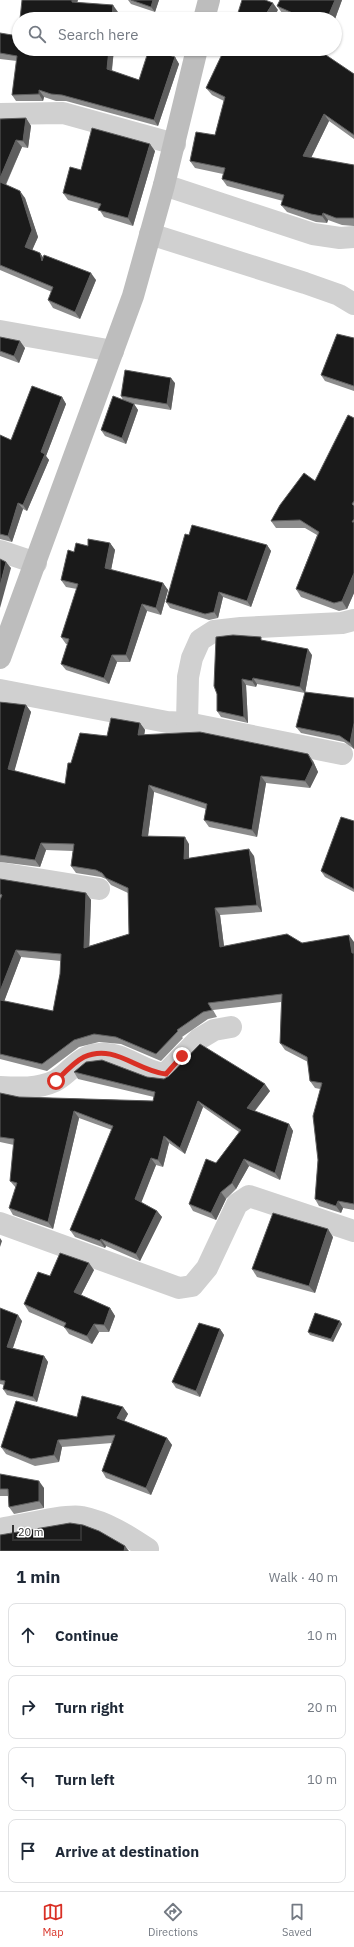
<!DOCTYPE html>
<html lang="en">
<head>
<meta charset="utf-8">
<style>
	body { margin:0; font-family:"IBM Plex Sans",sans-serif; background:#f2f2f3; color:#1f2937 }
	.scale { position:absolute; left:12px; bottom:10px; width:70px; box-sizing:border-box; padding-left:4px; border:2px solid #333; border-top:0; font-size:11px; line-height:14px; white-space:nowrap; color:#333; -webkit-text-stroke:3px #fff; paint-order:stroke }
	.stop { position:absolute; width:12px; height:12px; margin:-9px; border:3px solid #d93025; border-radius:50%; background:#fff }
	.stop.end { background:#d93025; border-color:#fff; box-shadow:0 1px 4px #0008 }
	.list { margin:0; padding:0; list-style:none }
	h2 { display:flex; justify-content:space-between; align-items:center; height:52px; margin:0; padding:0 16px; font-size:17px }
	h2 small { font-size:13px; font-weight:400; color:#747a83 }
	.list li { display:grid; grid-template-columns:26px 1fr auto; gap:12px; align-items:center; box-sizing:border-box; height:64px; margin:0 8px 8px; padding:0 8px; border:1px solid #e0e1e3; border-radius:8px }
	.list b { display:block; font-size:15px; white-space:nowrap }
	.list em { font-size:13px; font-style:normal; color:#747a83 }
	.icon { flex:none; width:22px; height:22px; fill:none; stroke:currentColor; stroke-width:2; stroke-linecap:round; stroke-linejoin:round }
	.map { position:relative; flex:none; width:354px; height:1551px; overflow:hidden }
	.search { position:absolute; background:#fff; box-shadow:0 1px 3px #0004; left:12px; right:12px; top:12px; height:44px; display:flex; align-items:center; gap:10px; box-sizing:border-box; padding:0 14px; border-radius:22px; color:#747a83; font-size:15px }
	.sheet { height:340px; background:#fff }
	nav { display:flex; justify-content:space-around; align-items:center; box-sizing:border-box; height:56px; border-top:1px solid #e0e1e3; background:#fff; font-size:11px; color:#747a83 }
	nav a { display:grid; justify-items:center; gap:2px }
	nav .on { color:#d93025 }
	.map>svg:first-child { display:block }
</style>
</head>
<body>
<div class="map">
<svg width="354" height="1551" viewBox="0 0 354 1551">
	<rect width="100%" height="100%" fill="#fff"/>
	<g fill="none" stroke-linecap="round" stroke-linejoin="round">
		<g stroke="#d0d0d0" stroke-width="22">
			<path d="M 0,114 L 63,113 L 175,144"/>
			<path d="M 164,185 L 313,234 L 340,238 L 354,237"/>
			<path d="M 150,234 L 305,283 L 339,295 L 354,304"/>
			<path d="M 0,331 L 113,351"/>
			<path d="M 0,551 L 36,563"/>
			<path d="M 0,690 L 167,722 L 187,723 L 342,754"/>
			<path d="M 187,723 L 188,677 L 192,658 L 200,640 L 214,631 L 241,628 L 342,623 L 354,620"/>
			<path d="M 0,873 L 99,889"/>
			<path d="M 0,1087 C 18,1088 38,1089 55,1081 C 72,1072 77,1056 99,1054 C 124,1051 141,1072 165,1074 L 199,1039 L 214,1030 L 231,1027"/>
			<path d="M 0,1223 L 179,1288 L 192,1286 L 207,1268 L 237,1204 L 249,1196 L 354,1231"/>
			<path d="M 0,1529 C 20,1526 64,1514 82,1517 C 107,1522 127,1535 148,1549"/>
		</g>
		<g stroke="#bdbdbd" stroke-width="22">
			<path d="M 204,19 L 209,0"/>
			<path d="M 0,658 L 133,296 L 164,185 L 197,49"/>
		</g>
	</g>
	<g fill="#8c8c8c" fill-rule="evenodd">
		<path d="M 128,0 L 159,0 L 155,12 L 131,4 Z"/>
		<path d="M 280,0 L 342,0 L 335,19 L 295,19 L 282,13 L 277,6 Z"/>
		<path d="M 0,33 L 19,49 L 114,49 L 112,71 L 139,80 L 175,57 L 179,64 L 158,126 L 66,101 L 56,101 L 44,97 L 43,101 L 16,101 L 12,95 L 17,61 L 0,59 Z"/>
		<path d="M 214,49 L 316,49 L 354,74 L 354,139 L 329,121 L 311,158 L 354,165 L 354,226 L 342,225 L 328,220 L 327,223 L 316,222 L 287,212 L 281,205 L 283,201 L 227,186 L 222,179 L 223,174 L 195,168 L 190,161 L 215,135 L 224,101 L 212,95 L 206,88 L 222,55 L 216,53 Z"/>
		<path d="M 26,118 L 31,126 L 28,148 L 22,147 L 6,185 L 25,198 L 38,237 L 32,250 L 40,253 L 43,258 L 96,280 L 80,319 L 53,308 L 48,300 L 52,292 L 0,270 L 0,119 Z"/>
		<path d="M 155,151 L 133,226 L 104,217 L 99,209 L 68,200 L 63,193 L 81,170 Z"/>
		<path d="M 0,337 L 25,348 L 19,363 L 0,356 Z"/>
		<path d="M 354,338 L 354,391 L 325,381 L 321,375 Z"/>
		<path d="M 175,383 L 171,410 L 134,404 L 138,410 L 126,444 L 105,436 L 101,430 L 123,400 L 121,396 Z"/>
		<path d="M 62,397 L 66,404 L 46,456 L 49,460 L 27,511 L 23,509 L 12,542 L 0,539 L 0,435 L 11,440 Z"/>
		<path d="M 354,418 L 354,593 L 347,609 L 339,611 L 301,597 L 296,589 L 317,535 L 305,528 L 276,528 L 271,521 L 315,481 Z"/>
		<path d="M 189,535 L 267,545 L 271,551 L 251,607 L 223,597 L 218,618 L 209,620 L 170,608 L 166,602 Z"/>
		<path d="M 110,543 L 115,550 L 111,570 L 163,583 L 168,590 L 161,615 L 147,611 L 130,662 L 117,662 L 109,684 L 66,670 L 61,664 L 68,644 L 66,644 L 61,637 L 77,589 L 66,587 L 61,580 L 74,552 L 88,546 Z"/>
		<path d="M 264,641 L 312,655 L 305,693 L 257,684 L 256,687 L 246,685 L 248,723 L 221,717 L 217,711 Z"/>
		<path d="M 354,698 L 354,749 L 344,742 L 301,733 L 296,727 Z"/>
		<path d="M 0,702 L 26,705 L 31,712 L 14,771 L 65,784 L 71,763 L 107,736 L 140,723 L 145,730 L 144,735 L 313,761 L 318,772 L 310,788 L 266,783 L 257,837 L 209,827 L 204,820 L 206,809 L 154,792 L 148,836 L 189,844 L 189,858 L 254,856 L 262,912 L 220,915 L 224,946 L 354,942 L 354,1210 L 343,1208 L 341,1213 L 319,1206 L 315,1199 L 318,1160 L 320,1089 L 315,1088 L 310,1081 L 308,1062 L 285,1050 L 280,1043 L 281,1002 L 213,1010 L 217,1017 L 208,1019 L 182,1037 L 183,1038 L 161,1061 L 121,1044 L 99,1042 L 79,1047 L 47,1071 L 0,1059 L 0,879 L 86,893 L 91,900 L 89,946 L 129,934 L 128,893 L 111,885 L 106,879 L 101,877 L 76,873 L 71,866 L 73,851 L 46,850 L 40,867 L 0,862 ZM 21,957 L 61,961 L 60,974 L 53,1011 L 4,1001 Z"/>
		<path d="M 354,821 L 354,892 L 325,877 L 321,871 Z"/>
		<path d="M 74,1072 L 147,1077 L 270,1091 L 255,1111 L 289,1124 L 293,1131 L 280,1180 L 249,1166 L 236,1189 L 226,1199 L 216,1220 L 193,1211 L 189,1204 L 216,1163 L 239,1132 L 203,1107 L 185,1154 L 169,1143 L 163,1167 L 156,1165 L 141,1202 L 157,1211 L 162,1217 L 140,1261 L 106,1246 L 105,1248 L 75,1237 L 70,1230 L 112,1130 L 79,1118 L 53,1229 L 13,1215 L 9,1208 L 16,1188 L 10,1181 L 14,1145 L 0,1142 L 0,1093 L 19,1097 L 153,1101 L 154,1097 L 78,1079 Z"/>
		<path d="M 333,1237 L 315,1293 L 257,1277 L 252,1269 Z"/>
		<path d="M 94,1270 L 81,1295 L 110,1308 L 115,1316 L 109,1332 L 99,1332 L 92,1344 L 69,1334 L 64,1327 L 29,1312 L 24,1304 L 50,1276 Z"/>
		<path d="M 0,1308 L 22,1321 L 13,1348 L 44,1356 L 48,1362 L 37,1402 L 7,1395 L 3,1389 L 4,1385 L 0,1384 Z"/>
		<path d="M 342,1324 L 333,1342 L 310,1335 L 308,1332 Z"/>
		<path d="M 220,1329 L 224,1335 L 200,1397 L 176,1388 L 172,1382 Z"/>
		<path d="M 123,1407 L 128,1414 L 124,1421 L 167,1438 L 172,1445 L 151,1495 L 106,1478 L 102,1471 L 112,1443 L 62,1447 L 59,1462 L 35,1466 L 6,1454 L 1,1447 L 77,1417 Z"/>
		<path d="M 0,1474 L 44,1488 L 44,1508 L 14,1514 L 9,1507 L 8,1496 L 0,1496 Z"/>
	</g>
	<g fill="#5f5f5f">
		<path d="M 72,0 L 78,0 L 76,8 L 72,2 Z"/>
		<path d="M 153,0 L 159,0 L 155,12 L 151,7 Z"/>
		<path d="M 335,0 L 342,0 L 335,19 L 327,19 Z"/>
		<path d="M 273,3 L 278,10 L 273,19 L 266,14 Z"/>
		<path d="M 113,5 L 118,12 L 117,19 L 112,19 Z"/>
		<path d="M 109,49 L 114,49 L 111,76 L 107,69 Z"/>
		<path d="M 175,57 L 179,64 L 158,126 L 154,120 Z"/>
		<path d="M 39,90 L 44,97 L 43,101 L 39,94 Z"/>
		<path d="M 324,114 L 329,121 L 308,164 L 303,156 Z"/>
		<path d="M 26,118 L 31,126 L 28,148 L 23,141 Z"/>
		<path d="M 16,140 L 22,147 L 0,197 L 0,178 Z"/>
		<path d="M 150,144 L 155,151 L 133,226 L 128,218 Z"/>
		<path d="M 20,191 L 25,198 L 38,237 L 30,255 L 25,247 Z"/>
		<path d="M 323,213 L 328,220 L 327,223 L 322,216 Z"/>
		<path d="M 40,253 L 45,260 L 42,261 Z"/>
		<path d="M 91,273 L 96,280 L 80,319 L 75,312 Z"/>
		<path d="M 20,341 L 25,348 L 19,363 L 14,356 Z"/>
		<path d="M 171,378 L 175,383 L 171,410 L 167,404 Z"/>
		<path d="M 62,397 L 66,404 L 46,456 L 49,460 L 27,511 L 23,505 L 41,452 Z"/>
		<path d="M 134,404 L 138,410 L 126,444 L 122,438 Z"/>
		<path d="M 18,503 L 23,509 L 12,542 L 8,536 Z"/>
		<path d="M 110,543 L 115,550 L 110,575 L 105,568 Z"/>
		<path d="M 267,545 L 271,551 L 251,607 L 247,601 Z"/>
		<path d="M 6,562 L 11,568 L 0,608 L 0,586 Z"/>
		<path d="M 354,573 L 354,593 L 347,609 L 342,601 Z"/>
		<path d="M 163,583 L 168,590 L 161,615 L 156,608 Z"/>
		<path d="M 219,592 L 223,597 L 218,618 L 214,612 Z"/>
		<path d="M 142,604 L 147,611 L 130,662 L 126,655 Z"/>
		<path d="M 308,649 L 312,655 L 305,693 L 300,687 Z"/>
		<path d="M 112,655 L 117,662 L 109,684 L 104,678 Z"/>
		<path d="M 253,678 L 257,684 L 256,687 L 252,681 Z"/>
		<path d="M 242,679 L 246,685 L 248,723 L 244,717 Z"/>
		<path d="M 26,705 L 31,712 L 13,776 L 8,769 Z"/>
		<path d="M 140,723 L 145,730 L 143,742 L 138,735 Z"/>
		<path d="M 354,723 L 354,749 L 350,743 Z"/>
		<path d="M 308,754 L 313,761 L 318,772 L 310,788 L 305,781 Z"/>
		<path d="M 261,776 L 266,783 L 257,837 L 252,830 Z"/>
		<path d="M 149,785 L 154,792 L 147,843 L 142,836 Z"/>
		<path d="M 185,837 L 189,844 L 189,866 L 184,859 Z"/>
		<path d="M 41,843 L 46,850 L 40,867 L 35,860 Z"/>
		<path d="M 249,849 L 254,856 L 262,912 L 257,905 Z"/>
		<path d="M 86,893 L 91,900 L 89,955 L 84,948 Z"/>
		<path d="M 215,908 L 220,915 L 225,954 L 220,947 Z"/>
		<path d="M 349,935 L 354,942 L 354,956 L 352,953 Z"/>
		<path d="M 16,950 L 21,957 L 2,1007 L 0,1004 L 0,991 Z"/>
		<path d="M 265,1084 L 270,1091 L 252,1114 L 247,1108 Z"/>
		<path d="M 198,1101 L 203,1107 L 185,1154 L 180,1148 Z"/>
		<path d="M 74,1111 L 79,1118 L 53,1229 L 48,1222 Z"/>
		<path d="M 289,1124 L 293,1131 L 280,1180 L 275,1173 Z"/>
		<path d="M 164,1136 L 169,1143 L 163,1167 L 158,1160 Z"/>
		<path d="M 151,1158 L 156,1165 L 140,1206 L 135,1199 Z"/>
		<path d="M 244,1159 L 249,1166 L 236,1189 L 232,1183 Z"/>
		<path d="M 221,1192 L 226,1199 L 216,1220 L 211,1213 Z"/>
		<path d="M 338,1201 L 343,1208 L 341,1213 L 336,1206 Z"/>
		<path d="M 157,1211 L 162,1217 L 140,1261 L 136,1254 Z"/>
		<path d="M 328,1229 L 333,1237 L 315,1293 L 309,1286 Z"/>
		<path d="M 0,1238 L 2,1241 L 0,1247 Z"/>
		<path d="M 101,1239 L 106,1246 L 105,1248 L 100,1241 Z"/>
		<path d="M 89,1263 L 94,1270 L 79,1299 L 74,1292 Z"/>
		<path d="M 110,1308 L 115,1316 L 109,1332 L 104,1325 Z"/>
		<path d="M 18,1315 L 22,1321 L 11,1353 L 7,1347 Z"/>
		<path d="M 340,1321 L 342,1324 L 333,1342 L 331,1339 Z"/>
		<path d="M 94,1324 L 99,1332 L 92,1344 L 87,1336 Z"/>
		<path d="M 220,1329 L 224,1335 L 200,1397 L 196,1391 Z"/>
		<path d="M 44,1356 L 48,1362 L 37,1402 L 33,1397 Z"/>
		<path d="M 123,1407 L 128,1414 L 122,1425 L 117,1418 Z"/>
		<path d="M 167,1438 L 172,1445 L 151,1495 L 146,1488 Z"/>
		<path d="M 58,1440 L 62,1447 L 59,1462 L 54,1455 Z"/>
		<path d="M 39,1481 L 44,1488 L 44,1508 L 39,1501 Z"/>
		<path d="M 125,1546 L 129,1551 L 124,1551 Z"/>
	</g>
	<g fill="#1a1a1a" stroke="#5f5f5f">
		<path d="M 22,0 L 72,0 L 72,2 L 113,5 L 112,19 L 20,19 Z"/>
		<path d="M 131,0 L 153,0 L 151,7 Z"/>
		<path d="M 242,0 L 265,0 L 273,3 L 266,14 L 273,19 L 236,19 Z"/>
		<path d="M 280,0 L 335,0 L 327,19 L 306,19 L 277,6 Z"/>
		<path d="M 19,26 L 19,49 L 109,49 L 107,69 L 139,80 L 149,49 L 175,57 L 154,120 L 62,95 L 51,94 L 39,90 L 39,94 L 12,95 L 17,56 L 0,53 L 0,33 L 18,36 Z"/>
		<path d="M 222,49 L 314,49 L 320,51 L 354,74 L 354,135 L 324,114 L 303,156 L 354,165 L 354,218 L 336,218 L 323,213 L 322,216 L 311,214 L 281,205 L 284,195 L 222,179 L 225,168 L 190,161 L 196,132 L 215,135 L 225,97 L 206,88 L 224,50 Z"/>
		<path d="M 26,118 L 23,141 L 16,140 L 0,178 L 0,119 Z"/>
		<path d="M 92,128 L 150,144 L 128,218 L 98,210 L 101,204 L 63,193 L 70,167 L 81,170 Z"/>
		<path d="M 0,182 L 20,191 L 32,230 L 25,247 L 40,253 L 42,261 L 44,255 L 91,273 L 75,312 L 48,300 L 53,287 L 0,265 Z"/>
		<path d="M 337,334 L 354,338 L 354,386 L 321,375 Z"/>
		<path d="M 0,337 L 20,341 L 14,356 L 0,351 Z"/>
		<path d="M 125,370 L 171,378 L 167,404 L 121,396 Z"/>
		<path d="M 32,386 L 62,397 L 41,452 L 45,454 L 23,505 L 18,503 L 8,536 L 0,534 L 0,435 L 11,440 Z"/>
		<path d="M 113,396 L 134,404 L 122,438 L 101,430 Z"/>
		<path d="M 348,415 L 354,418 L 354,501 L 352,504 L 354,506 L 354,519 L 352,522 L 354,522 L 354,573 L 342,601 L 334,603 L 296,589 L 319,532 L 300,520 L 271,521 L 280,505 L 304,473 L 315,481 Z"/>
		<path d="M 192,525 L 267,545 L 247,601 L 219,592 L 214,612 L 205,614 L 166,602 L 185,534 L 189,535 Z"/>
		<path d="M 88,539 L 110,543 L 105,568 L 163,583 L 156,608 L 142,604 L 126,655 L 112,655 L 104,678 L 61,664 L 69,639 L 61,637 L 78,584 L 61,580 L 68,550 L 74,552 L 76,543 L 88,546 Z"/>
		<path d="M 0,559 L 6,562 L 0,586 Z"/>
		<path d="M 233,635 L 261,637 L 261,640 L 308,649 L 300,687 L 253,678 L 252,681 L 242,679 L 244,717 L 217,711 L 217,694 L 214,686 L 216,637 Z"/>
		<path d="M 305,692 L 354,698 L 354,723 L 350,743 L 340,736 L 296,727 Z"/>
		<path d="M 0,702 L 26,705 L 8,769 L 65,784 L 68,763 L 71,763 L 80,733 L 107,736 L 111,718 L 140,723 L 138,735 L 200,732 L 308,754 L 313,764 L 305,781 L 261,776 L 252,830 L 204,820 L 207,804 L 149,785 L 142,836 L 185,837 L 184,859 L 249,849 L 257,905 L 215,908 L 220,947 L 287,934 L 302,943 L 349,935 L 352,953 L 354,953 L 354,1204 L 338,1201 L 336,1206 L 315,1199 L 318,1160 L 313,1116 L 322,1083 L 310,1081 L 307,1057 L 280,1043 L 282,994 L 208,1003 L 212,1010 L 203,1012 L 177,1030 L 178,1031 L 156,1054 L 116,1037 L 94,1034 L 74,1040 L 42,1064 L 0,1054 L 0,1000 L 53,1011 L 60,974 L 61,954 L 16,950 L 0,991 L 0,900 L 2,895 L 0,894 L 0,879 L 86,893 L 84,948 L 129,934 L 128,888 L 106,878 L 102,873 L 96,870 L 71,866 L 74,844 L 41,843 L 35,860 L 0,855 Z"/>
		<path d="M 341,817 L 354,821 L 354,889 L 321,871 Z"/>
		<path d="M 200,1044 L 265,1084 L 247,1108 L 289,1124 L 275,1173 L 244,1159 L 232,1183 L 221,1192 L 211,1213 L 189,1204 L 206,1159 L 216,1163 L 241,1130 L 198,1101 L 180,1148 L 164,1136 L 158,1160 L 151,1158 L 135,1199 L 157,1211 L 136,1254 L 101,1239 L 100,1241 L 70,1230 L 113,1126 L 74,1111 L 48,1222 L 9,1208 L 17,1183 L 10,1181 L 14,1139 L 0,1137 L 0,1093 L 19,1097 L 153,1101 L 155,1092 L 74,1072 L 86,1062 L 102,1060 L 147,1077 L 164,1079 L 169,1076 Z"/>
		<path d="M 273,1213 L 328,1229 L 309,1286 L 252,1269 Z"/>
		<path d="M 60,1253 L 89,1263 L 74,1292 L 110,1308 L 104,1325 L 94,1324 L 87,1336 L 64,1327 L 66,1323 L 24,1304 L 38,1272 L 50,1276 Z"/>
		<path d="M 0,1308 L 18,1315 L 7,1347 L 44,1356 L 33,1397 L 3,1389 L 5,1381 L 0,1380 Z"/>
		<path d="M 315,1313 L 340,1321 L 331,1339 L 308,1332 Z"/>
		<path d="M 199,1323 L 220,1329 L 196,1391 L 172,1382 Z"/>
		<path d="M 82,1396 L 123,1407 L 117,1418 L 167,1438 L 146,1488 L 102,1471 L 115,1435 L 58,1440 L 54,1455 L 31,1459 L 1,1447 L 16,1401 L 77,1417 Z"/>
		<path d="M 0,1474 L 39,1481 L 39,1501 L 9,1507 L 8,1489 L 0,1489 Z"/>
		<path d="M 70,1523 L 83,1525 L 99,1531 L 125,1546 L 124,1551 L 0,1551 L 0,1535 Z"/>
	</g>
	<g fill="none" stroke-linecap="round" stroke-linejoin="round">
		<path stroke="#d93025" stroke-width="5" d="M 56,1081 C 64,1073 74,1062 84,1057 C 114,1043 137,1071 166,1074 L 182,1056"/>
	</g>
</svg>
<div class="scale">20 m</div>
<div class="stop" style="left:56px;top:1081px"></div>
<div class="stop end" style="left:182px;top:1056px"></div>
<div class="search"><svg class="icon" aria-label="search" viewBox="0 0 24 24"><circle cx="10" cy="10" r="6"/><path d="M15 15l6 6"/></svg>Search here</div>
</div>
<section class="sheet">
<h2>1 min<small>Walk · 40 m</small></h2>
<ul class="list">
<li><svg class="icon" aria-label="ahead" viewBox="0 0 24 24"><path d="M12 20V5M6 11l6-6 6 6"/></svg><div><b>Continue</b></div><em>10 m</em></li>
<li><svg class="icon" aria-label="right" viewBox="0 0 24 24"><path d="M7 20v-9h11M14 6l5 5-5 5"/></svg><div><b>Turn right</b></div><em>20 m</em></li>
<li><svg class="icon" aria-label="left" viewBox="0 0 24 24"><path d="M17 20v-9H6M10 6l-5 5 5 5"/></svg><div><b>Turn left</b></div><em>10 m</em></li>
<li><svg class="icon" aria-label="arrive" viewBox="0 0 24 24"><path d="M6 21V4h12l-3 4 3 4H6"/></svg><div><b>Arrive at destination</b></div></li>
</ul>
</section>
<nav>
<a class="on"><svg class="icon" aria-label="map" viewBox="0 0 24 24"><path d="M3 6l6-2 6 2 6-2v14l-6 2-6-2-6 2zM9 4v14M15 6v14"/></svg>Map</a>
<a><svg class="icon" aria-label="directions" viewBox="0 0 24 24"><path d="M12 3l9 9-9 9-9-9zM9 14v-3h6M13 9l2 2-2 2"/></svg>Directions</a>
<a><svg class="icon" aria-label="saved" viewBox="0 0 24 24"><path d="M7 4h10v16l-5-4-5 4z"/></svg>Saved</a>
</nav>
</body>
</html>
